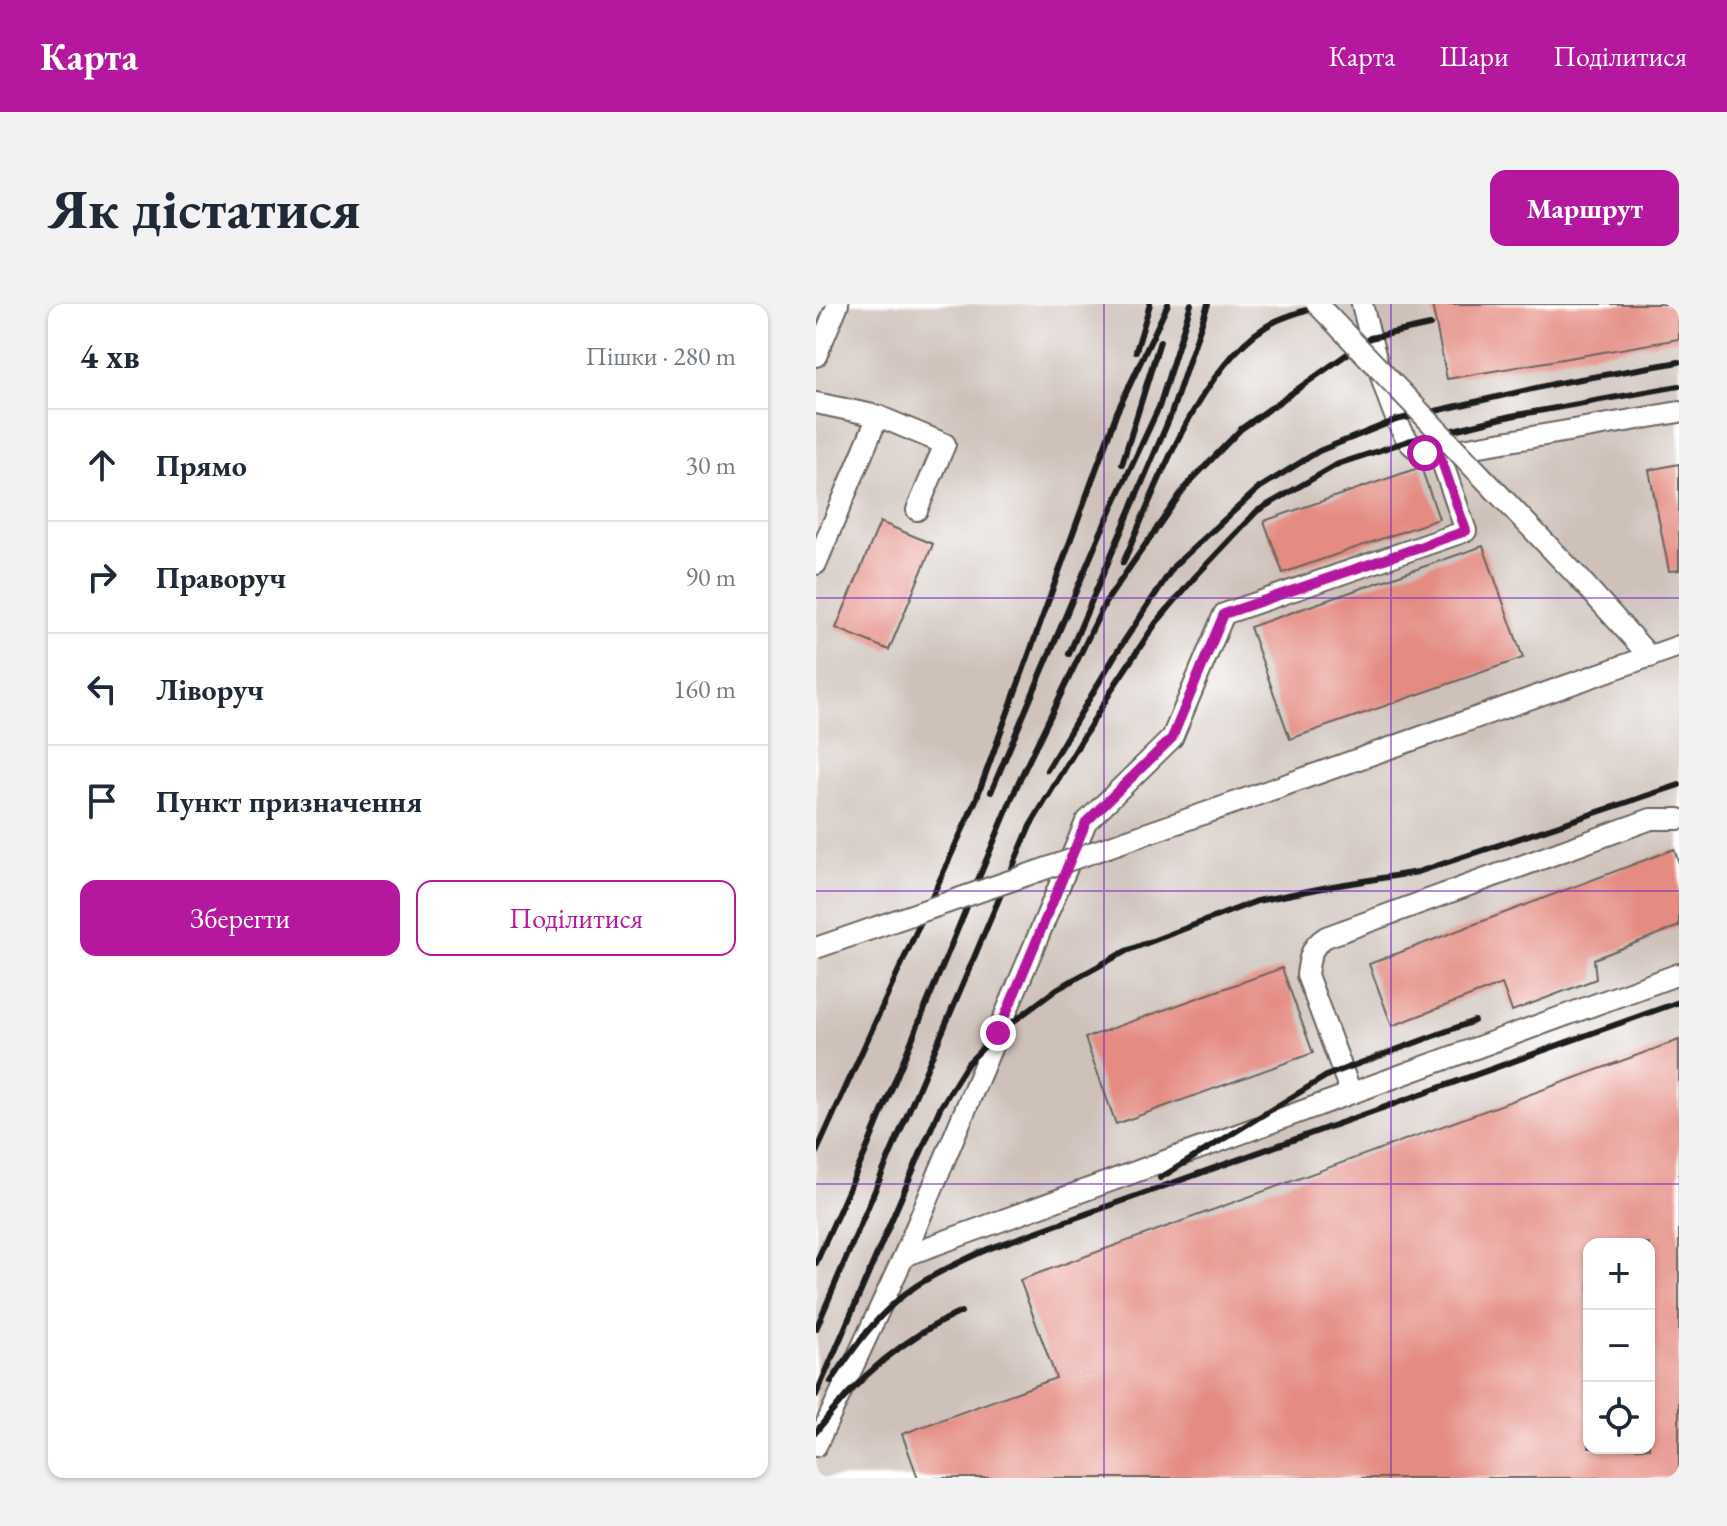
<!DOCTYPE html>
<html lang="uk">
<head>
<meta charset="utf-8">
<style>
	body { margin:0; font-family:"EB Garamond",serif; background:#f2f2f3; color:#1f2937 }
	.controls { position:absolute; right:24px; bottom:24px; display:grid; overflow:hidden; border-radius:16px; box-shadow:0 2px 6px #0004 }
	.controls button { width:72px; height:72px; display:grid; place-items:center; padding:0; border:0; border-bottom:2px solid #e0e1e3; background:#fff; color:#1f2937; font:40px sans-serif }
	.stop { position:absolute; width:24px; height:24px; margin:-18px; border:6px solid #b5179e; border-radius:50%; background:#fff }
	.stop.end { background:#b5179e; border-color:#fff; box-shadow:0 2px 8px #0008 }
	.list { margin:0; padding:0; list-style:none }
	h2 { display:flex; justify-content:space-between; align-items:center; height:104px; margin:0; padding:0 32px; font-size:34px }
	h2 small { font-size:26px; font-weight:400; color:#747a83 }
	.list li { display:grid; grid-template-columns:52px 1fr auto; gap:24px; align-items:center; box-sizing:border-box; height:112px; padding:0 32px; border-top:2px solid #e0e1e3 }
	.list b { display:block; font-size:30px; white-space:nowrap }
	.list em { font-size:26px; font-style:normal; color:#747a83 }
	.actions { display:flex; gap:16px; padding:24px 32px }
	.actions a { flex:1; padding:18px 0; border:2px solid #b5179e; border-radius:16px; text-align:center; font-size:28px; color:#b5179e }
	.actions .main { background:#b5179e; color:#fff }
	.icon { flex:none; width:44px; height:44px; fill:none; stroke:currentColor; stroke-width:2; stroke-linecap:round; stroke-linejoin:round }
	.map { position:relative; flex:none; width:863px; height:1174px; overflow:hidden; border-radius:16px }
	header { display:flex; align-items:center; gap:48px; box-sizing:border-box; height:112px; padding:0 40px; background:#b5179e; color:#fff }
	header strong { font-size:38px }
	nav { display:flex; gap:44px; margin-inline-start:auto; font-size:28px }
	.intro { display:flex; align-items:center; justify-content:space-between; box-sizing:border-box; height:192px; padding:0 48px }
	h1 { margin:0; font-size:56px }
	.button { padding:20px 36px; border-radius:16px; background:#b5179e; color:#fff; font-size:28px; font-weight:700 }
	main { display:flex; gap:48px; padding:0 48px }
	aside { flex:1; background:#fff; border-radius:16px; box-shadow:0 2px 6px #0004 }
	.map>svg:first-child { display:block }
</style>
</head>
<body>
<header>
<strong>Карта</strong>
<nav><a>Карта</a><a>Шари</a><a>Поділитися</a></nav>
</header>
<div class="intro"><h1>Як дістатися</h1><a class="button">Маршрут</a></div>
<main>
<aside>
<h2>4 хв<small>Пішки · 280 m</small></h2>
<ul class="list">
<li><svg class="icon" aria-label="ahead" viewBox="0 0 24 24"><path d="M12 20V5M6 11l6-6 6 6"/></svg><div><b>Прямо</b></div><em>30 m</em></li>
<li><svg class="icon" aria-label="right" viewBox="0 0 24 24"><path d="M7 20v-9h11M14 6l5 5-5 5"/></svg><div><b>Праворуч</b></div><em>90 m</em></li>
<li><svg class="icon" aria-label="left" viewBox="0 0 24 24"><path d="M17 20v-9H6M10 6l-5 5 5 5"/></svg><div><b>Ліворуч</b></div><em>160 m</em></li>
<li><svg class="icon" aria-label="arrive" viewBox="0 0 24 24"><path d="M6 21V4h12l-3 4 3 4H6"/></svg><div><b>Пункт призначення</b></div></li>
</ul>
<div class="actions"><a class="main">Зберегти</a><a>Поділитися</a></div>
</aside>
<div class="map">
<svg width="863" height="1174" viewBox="0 0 863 1174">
	<rect width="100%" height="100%" fill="#fff"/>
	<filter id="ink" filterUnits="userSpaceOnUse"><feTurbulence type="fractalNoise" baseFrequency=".0125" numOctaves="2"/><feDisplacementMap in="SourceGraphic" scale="16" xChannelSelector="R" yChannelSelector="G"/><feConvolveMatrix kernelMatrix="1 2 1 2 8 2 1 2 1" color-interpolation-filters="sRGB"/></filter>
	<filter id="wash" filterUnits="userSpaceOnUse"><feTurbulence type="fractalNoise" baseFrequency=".006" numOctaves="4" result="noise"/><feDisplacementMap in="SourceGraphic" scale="32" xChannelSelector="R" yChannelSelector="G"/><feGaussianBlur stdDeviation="1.8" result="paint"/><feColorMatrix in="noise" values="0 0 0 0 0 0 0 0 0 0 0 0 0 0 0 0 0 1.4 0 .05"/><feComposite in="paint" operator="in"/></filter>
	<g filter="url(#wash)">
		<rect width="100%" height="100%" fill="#f9e9d8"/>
		<path fill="#cec1ba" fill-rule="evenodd" d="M 0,0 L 863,0 L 863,1174 L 0,1174 ZM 773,940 L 833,940 L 833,1144 L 773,1144 Z"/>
		<g id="blocks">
			<g fill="#e48b82" fill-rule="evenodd">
				<path d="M 616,0 L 863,0 L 863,35 L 631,75 Z"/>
				<path d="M 863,160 L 863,266 L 853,267 L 833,166 Z"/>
				<path d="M 605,163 L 623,215 L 467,269 L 448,217 Z"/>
				<path d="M 64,218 L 117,240 L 73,346 L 20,324 Z"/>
				<path d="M 667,242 L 707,354 L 474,435 L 434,323 Z"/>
				<path d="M 858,545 L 863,559 L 863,622 L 778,655 L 780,675 L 696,707 L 686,680 L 576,722 L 553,660 Z"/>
				<path d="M 466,664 L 497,749 L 300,820 L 269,734 Z"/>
				<path d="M 863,736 L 863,1174 L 102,1174 L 86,1130 L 240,1074 L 204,976 ZM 773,940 L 833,940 L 833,1144 L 773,1144 Z"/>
			</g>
		</g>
	</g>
	<g filter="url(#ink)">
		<use href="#blocks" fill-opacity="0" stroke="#69645e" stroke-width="2"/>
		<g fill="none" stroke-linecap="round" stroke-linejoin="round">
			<g stroke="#69645e" stroke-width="24">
				<g id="minor">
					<path d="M 546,0 C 554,32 574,118 595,140 C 602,148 613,149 623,149 L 863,108"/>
					<path d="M 0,52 L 22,0"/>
					<path d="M 0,99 L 62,112 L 129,140 L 101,206"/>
					<path d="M 0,260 L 62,112"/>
					<path d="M 763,274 L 834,353"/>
					<path d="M 364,518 L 863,342"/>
					<path d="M 535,789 L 491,671 C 493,654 495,642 510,633 L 835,515 L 863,515"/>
					<path d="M 88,952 L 863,670"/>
					<path d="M 0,1142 L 88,952 L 270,518 L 356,434 L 408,310 L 650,227 L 623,149"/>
				</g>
			</g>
			<use href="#minor" stroke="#fff" stroke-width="20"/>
			<g stroke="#1c1c1c" stroke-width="6">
				<path d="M 320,47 L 334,0"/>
				<path d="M 306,160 L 344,37"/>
				<path d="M 307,259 C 339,187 386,53 460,17 C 475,10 492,6 507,0"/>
				<path d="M 253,350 L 354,113 L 392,0"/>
				<path d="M 231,466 L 301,348 L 358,262 L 443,184 L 503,147 L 580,116 L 742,79 L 863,58"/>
				<path d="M 175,488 L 285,228 L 343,103 L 375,0"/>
				<path d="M 0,849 L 160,496 L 301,108 L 352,0"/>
				<path d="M 344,874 L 512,771 L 658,717"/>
				<path d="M 0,959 L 49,849 L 203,477 L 289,299 L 370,182 L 425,125 L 554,34 L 614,21"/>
				<path d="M 0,1025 L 214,522 L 300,379 L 340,319 L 379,273 L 441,207 L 522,160 L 592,137 L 695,112 L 863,82"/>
				<path d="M 15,1078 C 38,1043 65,1005 100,982 C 123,967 148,956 172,945 L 863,698"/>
				<path d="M 0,1091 L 124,804 L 152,759 L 182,729 L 241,685 L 310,647 L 441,597 L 517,582 L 602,568 L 863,481"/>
				<path d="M 0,1128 C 39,1076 86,1034 145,1008"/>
			</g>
			<g stroke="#69645e" stroke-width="24" stroke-linecap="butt">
				<g id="minor-bridge">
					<path d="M 501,0 L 763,274"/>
					<path d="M 0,644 L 364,518"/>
				</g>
			</g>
			<use href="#minor-bridge" stroke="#fff" stroke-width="20"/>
		</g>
	</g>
	<g fill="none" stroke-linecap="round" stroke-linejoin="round" filter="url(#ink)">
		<path stroke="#b5179e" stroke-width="10" d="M 182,729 L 270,518 L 356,434 L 408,310 L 650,227 L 623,149 L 609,149"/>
	</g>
	<path fill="none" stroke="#7b2cbf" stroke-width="2" stroke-opacity="0.55" d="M 288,0 L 288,1174M 575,0 L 575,1174M 0,294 L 863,294M 0,587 L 863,587M 0,880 L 863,880"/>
</svg>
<div class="controls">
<button>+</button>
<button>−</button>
<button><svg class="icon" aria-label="locate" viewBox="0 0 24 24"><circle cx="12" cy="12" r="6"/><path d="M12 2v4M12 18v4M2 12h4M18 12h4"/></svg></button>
</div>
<div class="stop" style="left:609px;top:149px"></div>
<div class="stop end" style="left:182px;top:729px"></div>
</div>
</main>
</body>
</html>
